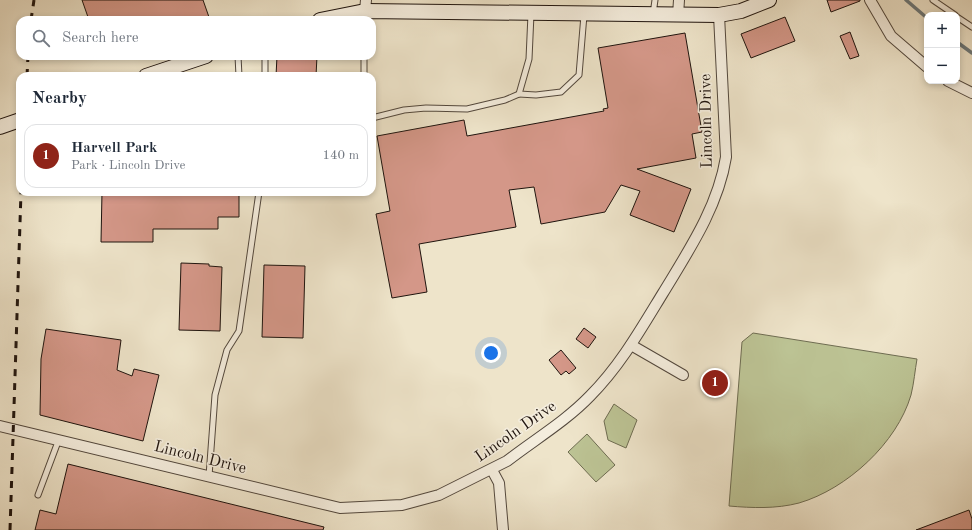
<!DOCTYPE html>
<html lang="en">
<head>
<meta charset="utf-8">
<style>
	body { margin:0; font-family:"Old Standard TT",serif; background:#f6f6f7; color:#1f2937 }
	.controls { position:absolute; right:12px; top:12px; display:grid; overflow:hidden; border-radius:8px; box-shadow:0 2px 6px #0003 }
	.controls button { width:36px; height:36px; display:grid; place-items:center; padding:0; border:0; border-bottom:1px solid #e0e1e3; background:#fff; color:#1f2937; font:20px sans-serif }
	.you { position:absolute; left:491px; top:353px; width:14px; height:14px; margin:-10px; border:3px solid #fff; border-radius:50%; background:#1a73e8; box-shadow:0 0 0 6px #1a73e833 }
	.badge { display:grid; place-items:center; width:26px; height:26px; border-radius:50%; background:#8f2418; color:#fff; font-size:13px; font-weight:700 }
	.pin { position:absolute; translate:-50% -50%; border:2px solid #fff; box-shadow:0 1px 4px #0006 }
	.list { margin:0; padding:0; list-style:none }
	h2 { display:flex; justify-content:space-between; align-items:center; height:52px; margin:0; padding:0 16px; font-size:17px }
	h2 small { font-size:13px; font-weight:400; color:#747a83 }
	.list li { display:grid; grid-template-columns:26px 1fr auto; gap:12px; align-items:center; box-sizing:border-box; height:64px; margin:0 8px 8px; padding:0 8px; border:1px solid #e0e1e3; border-radius:12px }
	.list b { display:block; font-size:15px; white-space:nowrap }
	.list p { margin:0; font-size:13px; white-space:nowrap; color:#747a83 }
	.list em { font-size:13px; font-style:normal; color:#747a83 }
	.icon { flex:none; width:22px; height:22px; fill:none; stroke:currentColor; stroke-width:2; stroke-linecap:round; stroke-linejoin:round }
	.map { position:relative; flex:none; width:972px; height:530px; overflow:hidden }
	.search { position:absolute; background:#fff; box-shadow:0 2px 6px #0003; left:16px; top:16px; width:360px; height:44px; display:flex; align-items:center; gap:10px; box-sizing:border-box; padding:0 14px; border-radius:12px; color:#747a83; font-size:15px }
	.panel { position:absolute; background:#fff; box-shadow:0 2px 6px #0003; left:16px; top:72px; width:360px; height:124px; border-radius:12px }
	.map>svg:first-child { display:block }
</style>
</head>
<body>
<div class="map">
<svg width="972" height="530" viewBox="0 0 972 530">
	<rect width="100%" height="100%" fill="#eee4ca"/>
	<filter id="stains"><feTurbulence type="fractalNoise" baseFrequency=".005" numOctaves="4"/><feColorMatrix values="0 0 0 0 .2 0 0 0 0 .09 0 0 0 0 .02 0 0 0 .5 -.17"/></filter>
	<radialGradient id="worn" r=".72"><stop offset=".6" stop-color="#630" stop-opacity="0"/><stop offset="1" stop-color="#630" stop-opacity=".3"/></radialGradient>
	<g fill="#bcc394" stroke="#6e6c51">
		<path d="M 753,333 L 917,359 C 915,370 914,383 911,395 C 897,443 847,489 799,503 C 776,509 752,508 729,506 L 742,342 Z"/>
		<path d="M 614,404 L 637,420 L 626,448 L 608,440 L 604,421 Z"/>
		<path d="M 587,434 L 615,465 L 596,482 L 568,452 Z"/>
	</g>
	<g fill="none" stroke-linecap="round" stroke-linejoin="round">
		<g stroke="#6c787a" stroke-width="3.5">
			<path d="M 906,0 L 927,18"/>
			<path d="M 957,42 L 972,53"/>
		</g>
	</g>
	<g fill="#d49788" stroke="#1f140e">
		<path d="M 82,0 L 203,0 L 210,20 L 89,20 Z"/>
		<path d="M 827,0 L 860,0 L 860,1 L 831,12 Z"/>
		<path d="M 785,17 L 795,41 L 751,58 L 741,34 Z"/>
		<path d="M 850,32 L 859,56 L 850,59 L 840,36 Z"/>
		<path d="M 685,33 L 702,132 L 692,134 L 696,158 L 637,169 L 691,189 L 674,232 L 630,215 L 640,191 L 621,185 L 605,212 L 541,224 L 534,187 L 509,190 L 516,227 L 419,244 L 427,292 L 392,298 L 376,214 L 390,211 L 377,136 L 464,120 L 467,136 L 604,111 L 603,109 L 608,108 L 598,48 Z"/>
		<path d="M 277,56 L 317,56 L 316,76 L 276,76 Z"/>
		<path d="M 102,192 L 239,192 L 239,217 L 218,217 L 218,229 L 153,229 L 153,242 L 101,242 Z"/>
		<path d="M 181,263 L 209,264 L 209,266 L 222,267 L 220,331 L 179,330 Z"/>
		<path d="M 264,265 L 305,266 L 303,338 L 262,337 Z"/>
		<path d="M 584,328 L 596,337 L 588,348 L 576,339 Z"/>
		<path d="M 46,329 L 121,340 L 117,370 L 132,376 L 134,369 L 159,375 L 143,441 L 40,415 L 41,359 Z"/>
		<path d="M 561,350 L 576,368 L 569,374 L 566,371 L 561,375 L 549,360 Z"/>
		<path d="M 68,464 L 324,527 L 323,530 L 35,530 L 40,510 L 56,514 Z"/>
		<path d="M 969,510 L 972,519 L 972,530 L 916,530 Z"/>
	</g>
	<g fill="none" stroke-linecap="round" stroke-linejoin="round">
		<g stroke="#53483d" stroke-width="7">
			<g id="lane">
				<path d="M 933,0 L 955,15"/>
				<path d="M 653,14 L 655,0"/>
				<path d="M 957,17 L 972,27"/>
				<path d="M 238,56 L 239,76"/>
				<path d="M 364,56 L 364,76"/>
				<path d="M 265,76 L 265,56"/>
				<path d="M 519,94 L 536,95 L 561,92 L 579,75 L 584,15"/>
				<path d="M 372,118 L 404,110 L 426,108 L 467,109 L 505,100 L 519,94 L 529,59 L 531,14"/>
				<path d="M 209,476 L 215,395 L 227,350 L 239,331 L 259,192"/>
				<path d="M 38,495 L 59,439"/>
			</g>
		</g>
		<g stroke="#53483d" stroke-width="12">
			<g id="street">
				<path d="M 870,0 L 891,36 L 927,67"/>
				<path d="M 365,11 L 366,0"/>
				<path d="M 678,15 L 679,0"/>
				<path d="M 948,81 L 972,93"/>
				<path d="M 631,345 L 683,375"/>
				<path d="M 0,426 L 340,508 L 402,505 L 439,495 L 507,461 C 534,440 566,421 590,396 C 620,366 641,329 663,293 C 689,250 718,207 726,157 L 719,15"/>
				<path d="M 492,470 L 499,483 L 503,530"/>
			</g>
		</g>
		<g stroke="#1f140e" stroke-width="16">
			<g id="secondary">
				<path d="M 320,20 L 365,11 L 719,15 L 741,11 L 769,0"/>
				<path d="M 146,76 L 206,56"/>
				<path d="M 0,127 L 20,120"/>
			</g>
		</g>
		<use href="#lane" stroke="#f4eddd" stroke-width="5"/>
		<use href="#street" stroke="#f4eddd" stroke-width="10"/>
		<use href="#secondary" stroke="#f4eddd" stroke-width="14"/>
		<g stroke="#1f140e" stroke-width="3" stroke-dasharray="7 7" stroke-linecap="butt">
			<path d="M 31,20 L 34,0"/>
			<path d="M 27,76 L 28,56"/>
			<path d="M 10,530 L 21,192"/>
		</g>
	</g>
	<g text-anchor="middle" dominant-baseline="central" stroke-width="3.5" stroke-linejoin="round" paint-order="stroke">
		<g font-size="16" fill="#1f140e" stroke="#f4eddd">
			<text transform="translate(707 121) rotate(-91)">Lincoln Drive</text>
			<text transform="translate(516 432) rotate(-35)">Lincoln Drive</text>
			<text transform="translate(200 458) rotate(14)">Lincoln Drive</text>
		</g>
	</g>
	<rect width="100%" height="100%" filter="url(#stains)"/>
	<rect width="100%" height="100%" fill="url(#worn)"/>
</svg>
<div class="controls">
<button>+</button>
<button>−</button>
</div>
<div class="you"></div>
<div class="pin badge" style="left:715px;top:383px">1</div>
<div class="search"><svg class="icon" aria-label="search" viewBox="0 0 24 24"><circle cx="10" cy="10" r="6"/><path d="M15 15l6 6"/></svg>Search here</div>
<section class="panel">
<h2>Nearby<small></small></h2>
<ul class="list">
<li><span class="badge">1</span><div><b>Harvell Park</b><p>Park · Lincoln Drive</p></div><em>140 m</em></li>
</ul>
</section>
</div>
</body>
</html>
